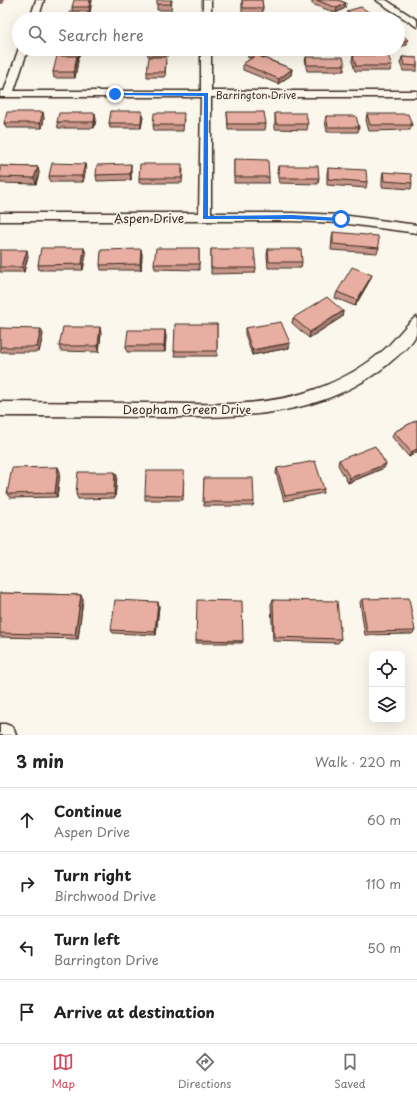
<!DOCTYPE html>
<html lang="en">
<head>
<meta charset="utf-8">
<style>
	body { margin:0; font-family:"Playpen Sans",sans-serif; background:#f6f6f6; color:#222 }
	.controls { position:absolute; right:12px; bottom:12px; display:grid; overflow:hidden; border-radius:8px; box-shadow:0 4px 16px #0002 }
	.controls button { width:36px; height:36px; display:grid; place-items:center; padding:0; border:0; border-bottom:1px solid #e0e0e0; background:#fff; color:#222; font:20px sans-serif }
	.stop { position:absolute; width:12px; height:12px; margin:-9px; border:3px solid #1a73e8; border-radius:50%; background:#fff }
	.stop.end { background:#1a73e8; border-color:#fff; box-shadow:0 1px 4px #0008 }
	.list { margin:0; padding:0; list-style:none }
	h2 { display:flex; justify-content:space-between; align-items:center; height:52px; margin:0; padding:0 16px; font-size:17px }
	h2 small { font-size:13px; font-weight:400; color:#767676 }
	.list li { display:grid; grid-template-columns:26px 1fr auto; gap:12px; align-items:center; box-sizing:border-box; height:64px; padding:0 16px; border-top:1px solid #e0e0e0 }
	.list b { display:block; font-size:15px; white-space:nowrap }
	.list p { margin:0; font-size:13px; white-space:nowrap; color:#767676 }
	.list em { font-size:13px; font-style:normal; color:#767676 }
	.icon { flex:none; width:22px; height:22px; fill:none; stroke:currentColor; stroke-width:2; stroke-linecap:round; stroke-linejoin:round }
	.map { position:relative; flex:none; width:417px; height:735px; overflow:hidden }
	.search { position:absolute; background:#fff; box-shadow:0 4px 16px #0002; left:12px; right:12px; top:12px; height:44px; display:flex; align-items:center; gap:10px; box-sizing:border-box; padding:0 14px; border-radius:22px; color:#767676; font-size:15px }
	.sheet { height:308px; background:#fff }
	nav { display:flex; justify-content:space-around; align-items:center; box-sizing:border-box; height:56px; border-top:1px solid #e0e0e0; background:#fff; font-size:11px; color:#767676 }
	nav a { display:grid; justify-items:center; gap:2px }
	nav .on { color:#d1495b }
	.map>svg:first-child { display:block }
</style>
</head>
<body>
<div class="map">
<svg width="417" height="735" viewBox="0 0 417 735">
	<rect width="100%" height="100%" fill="#fbf7ec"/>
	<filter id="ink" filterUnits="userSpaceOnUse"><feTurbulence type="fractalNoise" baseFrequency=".025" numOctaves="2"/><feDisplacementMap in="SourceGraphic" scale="8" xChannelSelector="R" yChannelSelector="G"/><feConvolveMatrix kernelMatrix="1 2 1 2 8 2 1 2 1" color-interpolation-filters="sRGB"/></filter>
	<g filter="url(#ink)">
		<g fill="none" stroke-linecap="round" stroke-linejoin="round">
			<g stroke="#3b2a1e" stroke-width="3">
				<g id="minor">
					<path d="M 36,0 L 44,0 L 38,19 L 30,19 Z"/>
					<rect x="203" y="0" width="8" height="19"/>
					<path d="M 376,0 L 386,0 L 417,20 L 417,27 Z"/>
					<path d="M 19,48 L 28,49 L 14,91 L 201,91 L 201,49 L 211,49 L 211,91 L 417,91 L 417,97 L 211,97 L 211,213 L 292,213 L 341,215 L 417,225 L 417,233 L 341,223 L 292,221 L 0,221 L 0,213 L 199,213 L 201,97 L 0,97 L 0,91 L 4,91 Z"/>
					<path d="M 417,317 C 417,322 417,330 416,335 C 411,346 396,357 387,365 C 315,422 229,417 143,417 C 95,416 48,416 0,416 L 0,402 C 48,402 97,403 145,403 C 201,404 262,409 316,389 C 341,380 366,366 386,348 C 394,341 410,319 417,317 Z"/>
					<path d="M 0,724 L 5,724 L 13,727 L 16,735 L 0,735 Z"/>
				</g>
			</g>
			<use href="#minor" fill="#fbf7ec" fill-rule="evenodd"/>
		</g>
		<g fill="#c7968a" stroke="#3b2a1e">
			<path d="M 0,0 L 4,0 L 3,3 L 0,3 Z"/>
			<path d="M 92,0 L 90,12 L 89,12 L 89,16 L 72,11 L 72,7 Z"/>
			<path d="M 172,0 L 171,10 L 157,10 L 157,4 Z"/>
			<path d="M 242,0 L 262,0 L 263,8 L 262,14 L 242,14 Z"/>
			<path d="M 312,0 L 338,0 L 346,3 L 345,8 L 336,13 L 312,4 Z"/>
			<path d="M 347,11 L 379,19 L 351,19 L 346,16 Z"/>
			<path d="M 59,49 L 81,49 L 79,57 L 77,57 L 78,61 L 75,78 L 54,78 L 53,72 L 59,56 Z"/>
			<path d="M 147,49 L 168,49 L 168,56 L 148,56 Z"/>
			<path d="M 247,49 L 269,49 L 269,57 L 262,57 L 292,69 L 291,75 L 278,84 L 243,70 L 243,64 L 253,57 L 248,58 Z"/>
			<path d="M 353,55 L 392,66 L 390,71 L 355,71 L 352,61 Z"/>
			<path d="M 306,57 L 345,65 L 344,71 L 307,71 L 305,62 Z"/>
			<path d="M 402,57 L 417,58 L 417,71 L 403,71 L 400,63 Z"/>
			<path d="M 166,63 L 165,77 L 147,77 L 147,72 Z"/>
			<path d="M 227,112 L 266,124 L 265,130 L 228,130 Z"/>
			<path d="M 275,113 L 308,124 L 307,130 L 275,129 Z"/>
			<path d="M 367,114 L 412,125 L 410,130 L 369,131 L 366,120 Z"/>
			<path d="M 326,116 L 359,127 L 358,132 L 327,132 L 325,121 Z"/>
			<path d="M 143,117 L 141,128 L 110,128 L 109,123 Z"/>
			<path d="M 44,118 L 42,128 L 6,128 L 4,123 Z"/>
			<path d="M 96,119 L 94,128 L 58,128 L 57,122 Z"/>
			<path d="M 184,119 L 183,131 L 154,131 L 153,125 Z"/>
			<path d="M 234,159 L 269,177 L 269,183 L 234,183 Z"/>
			<path d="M 85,164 L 86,169 L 83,182 L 50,182 L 49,176 Z"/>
			<path d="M 0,166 L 38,167 L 39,173 L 36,184 L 0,183 Z"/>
			<path d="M 278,166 L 319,178 L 318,184 L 279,183 L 277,172 Z"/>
			<path d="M 328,168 L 367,182 L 366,188 L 327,185 L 327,174 Z"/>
			<path d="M 183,169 L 182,183 L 139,183 L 139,178 Z"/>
			<path d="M 131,170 L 131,180 L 97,181 L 96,175 Z"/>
			<path d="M 383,172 L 412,183 L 411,189 L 382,187 L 382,178 Z"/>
			<path d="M 333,232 L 379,248 L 377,253 L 331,250 L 332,238 Z"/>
			<path d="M 84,248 L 86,254 L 83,270 L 39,270 L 38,265 Z"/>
			<path d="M 199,248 L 199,270 L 155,269 L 154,264 Z"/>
			<path d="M 141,249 L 142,255 L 141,270 L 101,270 L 100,265 Z"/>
			<path d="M 211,249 L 256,268 L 255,273 L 211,274 Z"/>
			<path d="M 268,249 L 302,262 L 301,268 L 268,268 L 267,255 Z"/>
			<path d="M 0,250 L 28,256 L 24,272 L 0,272 Z"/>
			<path d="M 370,280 L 355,306 L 335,298 L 337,292 Z"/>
			<path d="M 343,311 L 342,317 L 309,338 L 292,323 L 293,318 Z"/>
			<path d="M 217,324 L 217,356 L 175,356 L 174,351 Z"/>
			<path d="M 0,328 L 43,334 L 39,352 L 0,352 Z"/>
			<path d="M 245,328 L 289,348 L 252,355 L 245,334 Z"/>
			<path d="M 101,333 L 99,352 L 61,351 L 59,346 Z"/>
			<path d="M 166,336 L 165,352 L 127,352 L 126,346 Z"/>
			<path d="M 417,420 L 417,452 L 409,457 L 392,437 L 394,432 Z"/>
			<path d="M 339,460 L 384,468 L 348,483 L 338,465 Z"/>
			<path d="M 58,467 L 60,472 L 57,497 L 10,498 L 7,494 Z"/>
			<path d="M 277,468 L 324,489 L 323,493 L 284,501 L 276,473 Z"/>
			<path d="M 184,471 L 183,500 L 145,500 L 145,495 Z"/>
			<path d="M 117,476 L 115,498 L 78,499 L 76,494 Z"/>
			<path d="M 204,478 L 254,502 L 253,506 L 204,506 Z"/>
			<path d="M 0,593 L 81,595 L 83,599 L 78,639 L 0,637 Z"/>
			<path d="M 362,599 L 415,631 L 412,634 L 365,635 L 360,602 Z"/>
			<path d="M 273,600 L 341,639 L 338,643 L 273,641 L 271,604 Z"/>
			<path d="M 159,606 L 156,635 L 113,633 L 111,630 Z"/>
			<path d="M 196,640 L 243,641 L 242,643 L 196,643 Z"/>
		</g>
		<g fill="#a27a71" stroke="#3b2a1e">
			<path d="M 90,0 L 92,0 L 90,12 L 89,7 Z"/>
			<path d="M 346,3 L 345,8 L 336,13 L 337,8 Z"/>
			<path d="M 88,11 L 89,16 L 89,19 L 87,19 Z"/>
			<path d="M 408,40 L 407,45 L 398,47 L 398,42 Z"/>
			<path d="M 79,49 L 81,49 L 79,57 L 78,51 Z"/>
			<path d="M 77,56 L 78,61 L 75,78 L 74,72 Z"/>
			<path d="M 292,69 L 291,75 L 278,84 L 279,79 Z"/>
			<path d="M 142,111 L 143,117 L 141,128 L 141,123 Z"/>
			<path d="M 43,112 L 44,118 L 42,128 L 40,123 Z"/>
			<path d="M 95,113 L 96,119 L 94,128 L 94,122 Z"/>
			<path d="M 85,164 L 86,169 L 83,182 L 82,176 Z"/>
			<path d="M 131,164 L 131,180 L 130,174 Z"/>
			<path d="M 38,167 L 39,173 L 36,184 L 34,178 Z"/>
			<path d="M 84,248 L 86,254 L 83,270 L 82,264 Z"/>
			<path d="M 141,249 L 142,255 L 141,270 L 140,264 Z"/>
			<path d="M 27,250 L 28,256 L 24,272 L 22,267 Z"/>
			<path d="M 372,275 L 370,280 L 355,306 L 357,300 Z"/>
			<path d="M 343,311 L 342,317 L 309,338 L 310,332 Z"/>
			<path d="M 100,327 L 101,333 L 99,352 L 98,346 Z"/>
			<path d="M 41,329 L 43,334 L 39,352 L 37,347 Z"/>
			<path d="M 165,330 L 166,336 L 165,352 L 164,346 Z"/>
			<path d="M 290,343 L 289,348 L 252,355 L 252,350 Z"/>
			<path d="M 417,449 L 417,452 L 409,457 L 411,452 Z"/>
			<path d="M 386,464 L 384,468 L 348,483 L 350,478 Z"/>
			<path d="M 58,467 L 60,472 L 57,497 L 55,493 Z"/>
			<path d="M 115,472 L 117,476 L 115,498 L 114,494 Z"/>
			<path d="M 81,595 L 83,599 L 78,639 L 75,635 Z"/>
			<path d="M 158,602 L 159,606 L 156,635 L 155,632 Z"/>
		</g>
		<g fill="#e7aea1" stroke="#3b2a1e">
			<path d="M 74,0 L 90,0 L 89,7 L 72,7 Z"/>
			<rect x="157" y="0" width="14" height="4"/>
			<path d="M 242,0 L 262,0 L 263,8 L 243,8 Z"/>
			<path d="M 316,0 L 338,0 L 346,3 L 337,8 Z"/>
			<path d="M 361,7 L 379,19 L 359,19 L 347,11 Z"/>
			<path d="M 70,11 L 88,11 L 87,19 L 68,19 Z"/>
			<path d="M 152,14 L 170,14 L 170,19 L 151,19 Z"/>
			<rect x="238" y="15" width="26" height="4"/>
			<path d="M 398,31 L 408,40 L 398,42 Z"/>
			<path d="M 59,49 L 79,49 L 78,51 L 59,51 Z"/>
			<rect x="147" y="49" width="20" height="1"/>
			<path d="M 248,49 L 269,49 L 269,51 L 248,52 Z"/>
			<path d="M 256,55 L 292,69 L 279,79 L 243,64 Z"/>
			<path d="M 353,55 L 388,55 L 392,66 L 356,66 Z"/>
			<path d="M 57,56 L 77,56 L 74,72 L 53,72 Z"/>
			<path d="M 149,57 L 166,57 L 165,72 L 147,72 Z"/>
			<path d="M 306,57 L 343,57 L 345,65 L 307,65 Z"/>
			<path d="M 402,57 L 417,58 L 417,66 L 404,65 Z"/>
			<path d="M 111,111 L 142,111 L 141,123 L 109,123 Z"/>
			<path d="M 7,112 L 43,112 L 40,123 L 4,123 Z"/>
			<path d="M 227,112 L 264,112 L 266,124 L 228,124 Z"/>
			<path d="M 59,113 L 95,113 L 94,122 L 57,122 Z"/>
			<path d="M 154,113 L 184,113 L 183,125 L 153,125 Z"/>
			<path d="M 275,113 L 306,113 L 308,124 L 276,124 Z"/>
			<path d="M 367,114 L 408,114 L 412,125 L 370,125 Z"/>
			<path d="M 326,116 L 356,116 L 359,127 L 328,127 Z"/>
			<path d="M 234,159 L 268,160 L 269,177 L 234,177 Z"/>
			<path d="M 52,163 L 85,164 L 82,176 L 49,176 Z"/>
			<path d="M 131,164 L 130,174 L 96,175 L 97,165 Z"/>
			<path d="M 140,164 L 182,164 L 182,178 L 139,178 Z"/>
			<path d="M 0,166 L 38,167 L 34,178 L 0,177 Z"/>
			<path d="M 278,166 L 318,166 L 319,178 L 279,178 Z"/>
			<path d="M 328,168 L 366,170 L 367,182 L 328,179 Z"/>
			<path d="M 383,172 L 411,174 L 412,183 L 384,181 Z"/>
			<path d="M 333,232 L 378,236 L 379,248 L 333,244 Z"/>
			<path d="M 41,248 L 84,248 L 82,264 L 38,265 Z"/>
			<path d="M 156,248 L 199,248 L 199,264 L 154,264 Z"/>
			<path d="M 141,249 L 140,264 L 100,265 L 101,250 Z"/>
			<path d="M 211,249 L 254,249 L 256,268 L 211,268 Z"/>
			<path d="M 268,249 L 301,249 L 302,262 L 269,262 Z"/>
			<path d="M 0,250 L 27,250 L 22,267 L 0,267 Z"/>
			<path d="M 352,267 L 372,275 L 357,300 L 337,292 Z"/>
			<path d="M 327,297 L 343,311 L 310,332 L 293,318 Z"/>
			<path d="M 281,322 L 290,343 L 252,350 L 245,328 Z"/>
			<path d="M 175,324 L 217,324 L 217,351 L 174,351 Z"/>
			<path d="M 63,327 L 100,327 L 98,346 L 59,346 Z"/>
			<path d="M 0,328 L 41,329 L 37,347 L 0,347 Z"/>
			<path d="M 128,330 L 165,330 L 164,346 L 126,346 Z"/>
			<path d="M 417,420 L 417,449 L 411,452 L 394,432 Z"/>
			<path d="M 375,446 L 386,464 L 350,478 L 339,460 Z"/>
			<path d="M 315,461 L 324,489 L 285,496 L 277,468 Z"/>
			<path d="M 58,467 L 55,493 L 7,494 L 12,468 Z"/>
			<path d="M 146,471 L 184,471 L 183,496 L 145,495 Z"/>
			<path d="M 78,472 L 115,472 L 114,494 L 76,494 Z"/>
			<path d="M 204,478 L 253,478 L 254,502 L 203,502 Z"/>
			<path d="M 0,593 L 81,595 L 75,635 L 0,633 Z"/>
			<path d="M 409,598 L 415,631 L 367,632 L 362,599 Z"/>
			<path d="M 115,600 L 158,602 L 155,632 L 111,630 Z"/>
			<path d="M 197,600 L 242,601 L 243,641 L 196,640 Z"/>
			<path d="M 273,600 L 337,601 L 341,639 L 274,637 Z"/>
		</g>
	</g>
	<path fill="#1a73e8" d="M 115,93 L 208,93 L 208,216 L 292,215 L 341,218 L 344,219 L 341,221 L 292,219 L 203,219 L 204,96 L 113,95 Z"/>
	<g text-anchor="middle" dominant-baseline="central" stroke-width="3" stroke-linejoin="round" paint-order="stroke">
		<g font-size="10" fill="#3b2a1e" stroke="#fbf7ec">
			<text x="256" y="94">Barrington Drive</text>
		</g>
		<g font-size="12" fill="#3b2a1e" stroke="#fbf7ec">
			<text x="149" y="218">Aspen Drive</text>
			<text x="187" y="409">Deopham Green Drive</text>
		</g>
	</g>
</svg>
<div class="controls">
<button><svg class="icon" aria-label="locate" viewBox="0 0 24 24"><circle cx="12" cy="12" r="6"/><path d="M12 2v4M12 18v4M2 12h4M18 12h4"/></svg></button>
<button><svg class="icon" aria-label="layers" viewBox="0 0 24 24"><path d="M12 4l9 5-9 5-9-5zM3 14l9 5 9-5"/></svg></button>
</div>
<div class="stop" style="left:341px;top:219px"></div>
<div class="stop end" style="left:115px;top:94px"></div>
<div class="search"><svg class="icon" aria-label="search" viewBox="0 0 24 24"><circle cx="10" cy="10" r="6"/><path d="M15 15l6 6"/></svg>Search here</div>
</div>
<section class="sheet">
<h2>3 min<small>Walk · 220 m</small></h2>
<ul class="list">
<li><svg class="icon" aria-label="ahead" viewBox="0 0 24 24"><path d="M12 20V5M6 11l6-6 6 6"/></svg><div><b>Continue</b><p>Aspen Drive</p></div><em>60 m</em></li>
<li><svg class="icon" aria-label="right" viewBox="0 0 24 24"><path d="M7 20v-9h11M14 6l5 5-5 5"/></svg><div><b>Turn right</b><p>Birchwood Drive</p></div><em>110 m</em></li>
<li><svg class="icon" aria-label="left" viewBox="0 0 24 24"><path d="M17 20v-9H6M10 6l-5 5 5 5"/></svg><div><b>Turn left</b><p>Barrington Drive</p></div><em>50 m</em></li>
<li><svg class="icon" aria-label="arrive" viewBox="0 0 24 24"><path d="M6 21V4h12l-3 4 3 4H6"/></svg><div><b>Arrive at destination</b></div></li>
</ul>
</section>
<nav>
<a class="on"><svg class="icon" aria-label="map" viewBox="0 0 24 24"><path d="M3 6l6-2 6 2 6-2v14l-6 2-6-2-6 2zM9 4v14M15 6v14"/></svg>Map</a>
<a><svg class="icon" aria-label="directions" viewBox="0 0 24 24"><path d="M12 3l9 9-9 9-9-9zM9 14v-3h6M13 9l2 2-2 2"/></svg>Directions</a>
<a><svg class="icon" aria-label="saved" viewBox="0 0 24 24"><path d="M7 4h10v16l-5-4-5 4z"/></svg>Saved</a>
</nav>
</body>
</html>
